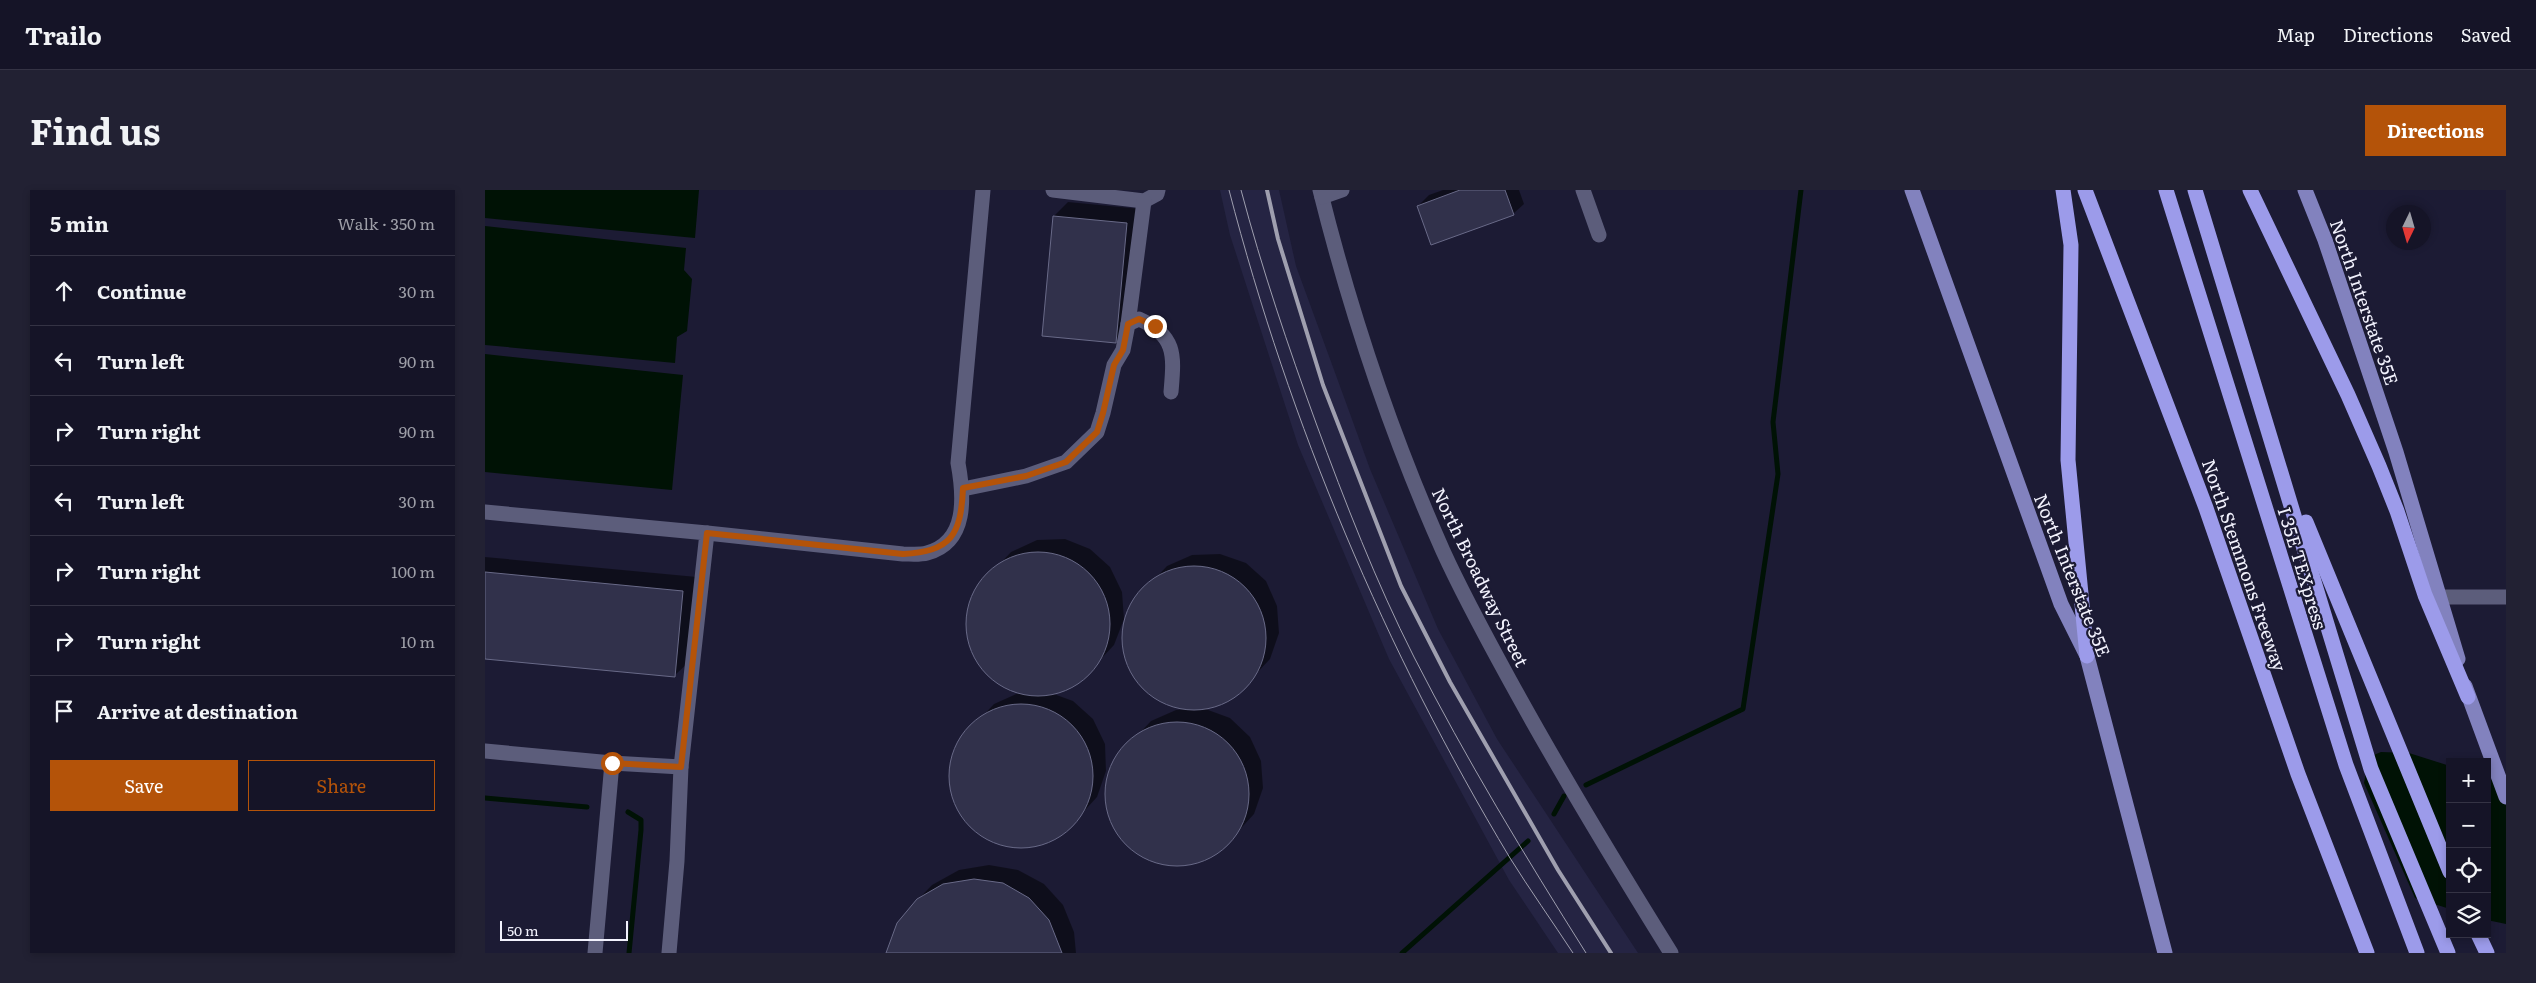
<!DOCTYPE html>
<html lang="en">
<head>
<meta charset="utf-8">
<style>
	body { margin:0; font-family:Literata,serif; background:#222133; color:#f1f3f6 }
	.controls { position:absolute; right:15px; bottom:15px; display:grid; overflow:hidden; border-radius:0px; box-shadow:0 2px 8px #0003 }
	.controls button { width:45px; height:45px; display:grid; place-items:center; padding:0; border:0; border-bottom:1px solid #343344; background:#151427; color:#f1f3f6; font:25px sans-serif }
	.compass { position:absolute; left:1901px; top:15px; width:45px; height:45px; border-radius:50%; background:#151427; box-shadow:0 2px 8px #0003; rotate:185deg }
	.scale { position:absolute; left:15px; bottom:12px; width:128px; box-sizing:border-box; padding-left:5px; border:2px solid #f2f2fd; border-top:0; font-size:14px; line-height:18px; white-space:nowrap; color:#f2f2fd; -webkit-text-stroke:4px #1c1b34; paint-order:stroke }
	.stop { position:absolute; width:15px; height:15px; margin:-11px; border:4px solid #b45309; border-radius:50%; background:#fff }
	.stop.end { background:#b45309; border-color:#fff; box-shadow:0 1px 5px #0008 }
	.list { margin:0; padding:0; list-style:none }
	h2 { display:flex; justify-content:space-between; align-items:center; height:65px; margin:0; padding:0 20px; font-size:21px }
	h2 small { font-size:16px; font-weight:400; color:#9d9ea7 }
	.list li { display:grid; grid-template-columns:32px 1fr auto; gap:15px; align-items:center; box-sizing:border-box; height:70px; padding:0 20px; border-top:1px solid #343344 }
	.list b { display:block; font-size:19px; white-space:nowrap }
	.list em { font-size:16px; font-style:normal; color:#9d9ea7 }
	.actions { display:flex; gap:10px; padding:15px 20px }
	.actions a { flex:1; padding:11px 0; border:1px solid #b45309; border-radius:0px; text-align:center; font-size:18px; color:#b45309 }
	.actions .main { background:#b45309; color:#fff }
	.icon { flex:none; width:28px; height:28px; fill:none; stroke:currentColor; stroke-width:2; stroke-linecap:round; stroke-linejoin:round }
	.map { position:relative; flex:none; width:2021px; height:763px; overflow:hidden; border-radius:0px }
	header { display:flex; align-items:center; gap:30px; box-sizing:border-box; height:70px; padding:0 25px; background:#151427; border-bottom:1px solid #343344 }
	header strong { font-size:24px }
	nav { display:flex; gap:28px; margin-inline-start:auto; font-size:18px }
	.intro { display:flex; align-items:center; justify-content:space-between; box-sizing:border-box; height:120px; padding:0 30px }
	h1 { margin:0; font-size:35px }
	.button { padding:12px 22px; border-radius:0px; background:#b45309; color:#fff; font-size:18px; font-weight:700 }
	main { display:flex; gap:30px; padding:0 30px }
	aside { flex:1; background:#151427; border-radius:0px; box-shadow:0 2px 8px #0003 }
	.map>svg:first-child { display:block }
</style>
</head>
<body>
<header>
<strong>Trailo</strong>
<nav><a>Map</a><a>Directions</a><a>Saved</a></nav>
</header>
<div class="intro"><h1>Find us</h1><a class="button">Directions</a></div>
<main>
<aside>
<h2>5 min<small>Walk · 350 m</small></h2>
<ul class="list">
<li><svg class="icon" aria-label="ahead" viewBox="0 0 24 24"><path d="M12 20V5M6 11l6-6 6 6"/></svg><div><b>Continue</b></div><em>30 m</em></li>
<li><svg class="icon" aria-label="left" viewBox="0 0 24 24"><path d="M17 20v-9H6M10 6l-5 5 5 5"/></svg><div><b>Turn left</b></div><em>90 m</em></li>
<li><svg class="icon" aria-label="right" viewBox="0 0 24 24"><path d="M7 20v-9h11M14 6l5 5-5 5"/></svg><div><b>Turn right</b></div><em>90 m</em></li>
<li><svg class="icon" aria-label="left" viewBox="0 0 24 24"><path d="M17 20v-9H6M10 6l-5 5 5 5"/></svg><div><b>Turn left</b></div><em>30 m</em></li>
<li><svg class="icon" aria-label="right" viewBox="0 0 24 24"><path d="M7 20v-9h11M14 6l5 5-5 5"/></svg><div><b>Turn right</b></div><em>100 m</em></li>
<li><svg class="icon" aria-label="right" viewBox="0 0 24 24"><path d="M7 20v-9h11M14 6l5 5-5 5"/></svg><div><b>Turn right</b></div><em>10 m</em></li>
<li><svg class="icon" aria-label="arrive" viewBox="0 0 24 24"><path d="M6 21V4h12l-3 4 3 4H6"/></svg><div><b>Arrive at destination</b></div></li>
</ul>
<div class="actions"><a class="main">Save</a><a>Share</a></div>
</aside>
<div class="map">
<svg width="2021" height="763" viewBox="0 0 2021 763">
	<rect width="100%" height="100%" fill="#1c1b34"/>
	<path fill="#252443" d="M 735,0 L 794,0 L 811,76 L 860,210 L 885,279 L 953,439 L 1012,549 L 1153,763 L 1073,763 L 1024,690 L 904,469 L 813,255 L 745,45 Z"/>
	<g fill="#001205">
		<path d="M 0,0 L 214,0 L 210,48 L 0,28 Z"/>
		<path d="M 0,36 L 201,58 L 199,80 L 207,89 L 202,141 L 192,147 L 190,173 L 0,155 Z"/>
		<path d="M 0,164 L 198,185 L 187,300 L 0,282 Z"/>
		<path d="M 1896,562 L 1924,563 L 1965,576 L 1965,719 L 1930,708 L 1879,593 L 1884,567 Z"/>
		<path d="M 2002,588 L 2021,595 L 2021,734 L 2002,730 Z"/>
	</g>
	<g fill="#0007">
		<path d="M 958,0 L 1034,0 L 1039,14 L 1028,24 L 933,16 L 944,5 Z"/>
		<path d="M 583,12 L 656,19 L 645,137 L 631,152 L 569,26 Z"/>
		<path d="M 580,349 L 605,359 L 625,377 L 637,402 L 639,429 L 629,455 L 596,490 L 572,502 L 566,503 L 588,511 L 608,529 L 620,554 L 621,581 L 612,607 L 579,643 L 554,655 L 527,656 L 500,648 L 479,629 L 467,604 L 465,576 L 475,550 L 509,514 L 536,502 L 517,495 L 496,477 L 484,452 L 483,424 L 492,398 L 526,362 L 552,350 Z"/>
		<path d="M 735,364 L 761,373 L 781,391 L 792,416 L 794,443 L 785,469 L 752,504 L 727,517 L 715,517 L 745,528 L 765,547 L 776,571 L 778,598 L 769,624 L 736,660 L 711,672 L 684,674 L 657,665 L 636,646 L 624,621 L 622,593 L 632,567 L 666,531 L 691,520 L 702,519 L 673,510 L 652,491 L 640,466 L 638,438 L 648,412 L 682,376 L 707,365 Z"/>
		<path d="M 0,367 L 212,387 L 204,472 L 189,486 L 0,468 Z"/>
		<path d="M 504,675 L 533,680 L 559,694 L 578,715 L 589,742 L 591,763 L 404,763 L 406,748 L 422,721 L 447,695 L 474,680 Z"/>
	</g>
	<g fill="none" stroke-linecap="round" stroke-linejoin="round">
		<g stroke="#001205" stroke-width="5">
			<path d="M 1101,595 L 1258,519 L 1293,284 L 1288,232 L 1316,0"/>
			<path d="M 0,608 L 102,617"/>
			<path d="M 143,622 L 156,630 L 156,640 L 144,763"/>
			<path d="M 1069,624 L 1079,606"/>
			<path d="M 917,763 L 1043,651"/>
		</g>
	</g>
	<g fill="#31314b" stroke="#696a88">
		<path d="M 975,0 L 1020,0 L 1029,25 L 946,55 L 932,16 Z"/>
		<path d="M 568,26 L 642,33 L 631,153 L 557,146 Z"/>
		<circle cx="553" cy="434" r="72"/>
		<circle cx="709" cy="448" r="72"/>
		<path d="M 0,382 L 198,401 L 190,487 L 0,469 Z"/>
		<circle cx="536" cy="586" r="72"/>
		<circle cx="692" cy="604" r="72"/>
		<path d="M 489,689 L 518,693 L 544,708 L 564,730 L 577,763 L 401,763 L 412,733 L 432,709 L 458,694 Z"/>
	</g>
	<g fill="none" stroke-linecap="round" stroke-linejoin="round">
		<g stroke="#5c5d7b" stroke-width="15">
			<path d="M 568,0 L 659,11 L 672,4 L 673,0"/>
			<path d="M 835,0 C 866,124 906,244 958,361 C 978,405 1001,447 1024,489 C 1075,582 1130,673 1186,763"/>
			<path d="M 1098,0 L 1114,45"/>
			<path d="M 837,7 L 857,0"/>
			<path d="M 643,134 L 659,11"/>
			<path d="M 478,299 L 541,286 L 581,272 L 612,242 L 618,223 L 629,175 L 638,160 L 643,134 L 654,129 C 692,146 689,166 686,202"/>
			<path d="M 0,322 L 222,343 L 196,577 L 127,573 L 0,561"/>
			<path d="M 222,343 L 418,364 C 426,364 435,365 442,363 C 483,352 479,306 473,273 L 498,0"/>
			<path d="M 1955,407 L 2021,407"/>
			<path d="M 110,763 L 127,573"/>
			<path d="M 184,763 L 192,671 L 196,577"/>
		</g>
		<g stroke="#8282be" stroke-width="15">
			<path d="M 1427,0 L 1576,414 L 1602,466 L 1680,763"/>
			<path d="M 1820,0 L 1840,50 L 1911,262 L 1973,469"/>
			<path d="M 1980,496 L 2021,607"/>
		</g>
		<g stroke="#9c9bea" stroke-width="15">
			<path d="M 1578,0 L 1586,55 L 1583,270 L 1602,466"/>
			<path d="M 1600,0 L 1721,318 L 1813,584 L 1882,763"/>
			<path d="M 1681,0 L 1861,575 L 1932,763"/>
			<path d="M 1710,0 L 1886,579 L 1963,763"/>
			<path d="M 1765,0 L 1863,205 L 1894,276 L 1912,321 L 1940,405 L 1983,507"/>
			<path d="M 1821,332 L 1965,682"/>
			<path d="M 1993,744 L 2002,763"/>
		</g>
		<g stroke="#9f9faf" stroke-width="1">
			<path d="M 744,0 C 805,235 900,460 1025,668 C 1045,700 1067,731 1088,763"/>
			<path d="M 756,0 C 777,79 803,156 831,233 C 860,312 891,392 929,467 C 981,569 1040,666 1101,763"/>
		</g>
		<path stroke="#9f9faf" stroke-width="4" d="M 782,0 L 793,49 L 838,195 L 916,396 L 965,492 L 1073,680 L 1126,763"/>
	</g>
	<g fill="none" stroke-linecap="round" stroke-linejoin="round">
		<path stroke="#b45309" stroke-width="6" d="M 127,573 L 196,577 L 222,343 L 418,364 C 466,362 476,345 478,298 L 541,286 L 581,272 L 612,242 L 618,223 L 629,175 L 638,160 L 643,134 L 654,129 L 670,136"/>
	</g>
	<g text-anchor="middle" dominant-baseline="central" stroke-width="4.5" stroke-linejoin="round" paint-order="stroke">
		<g font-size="18" fill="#f2f2fd" stroke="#1c1b34">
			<text transform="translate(1880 112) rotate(71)">North Interstate 35E</text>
			<text transform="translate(1760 375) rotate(71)">North Stemmons Freeway</text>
			<text transform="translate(1818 378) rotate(73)">I 35E TEXpress</text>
			<text transform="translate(1588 385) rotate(68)">North Interstate 35E</text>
			<text transform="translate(996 387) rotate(64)">North Broadway Street</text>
		</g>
	</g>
</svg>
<div class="controls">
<button>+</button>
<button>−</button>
<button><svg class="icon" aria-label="locate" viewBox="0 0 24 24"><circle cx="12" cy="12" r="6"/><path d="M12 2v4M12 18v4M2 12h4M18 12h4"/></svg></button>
<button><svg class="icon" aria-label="layers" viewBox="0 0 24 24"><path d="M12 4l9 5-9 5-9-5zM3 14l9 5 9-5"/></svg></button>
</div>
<svg class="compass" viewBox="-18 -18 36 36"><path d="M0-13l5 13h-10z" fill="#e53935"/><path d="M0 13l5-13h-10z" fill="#9d9ea7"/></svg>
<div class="scale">50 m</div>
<div class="stop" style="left:127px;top:573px"></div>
<div class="stop end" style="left:670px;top:136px"></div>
</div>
</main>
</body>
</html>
